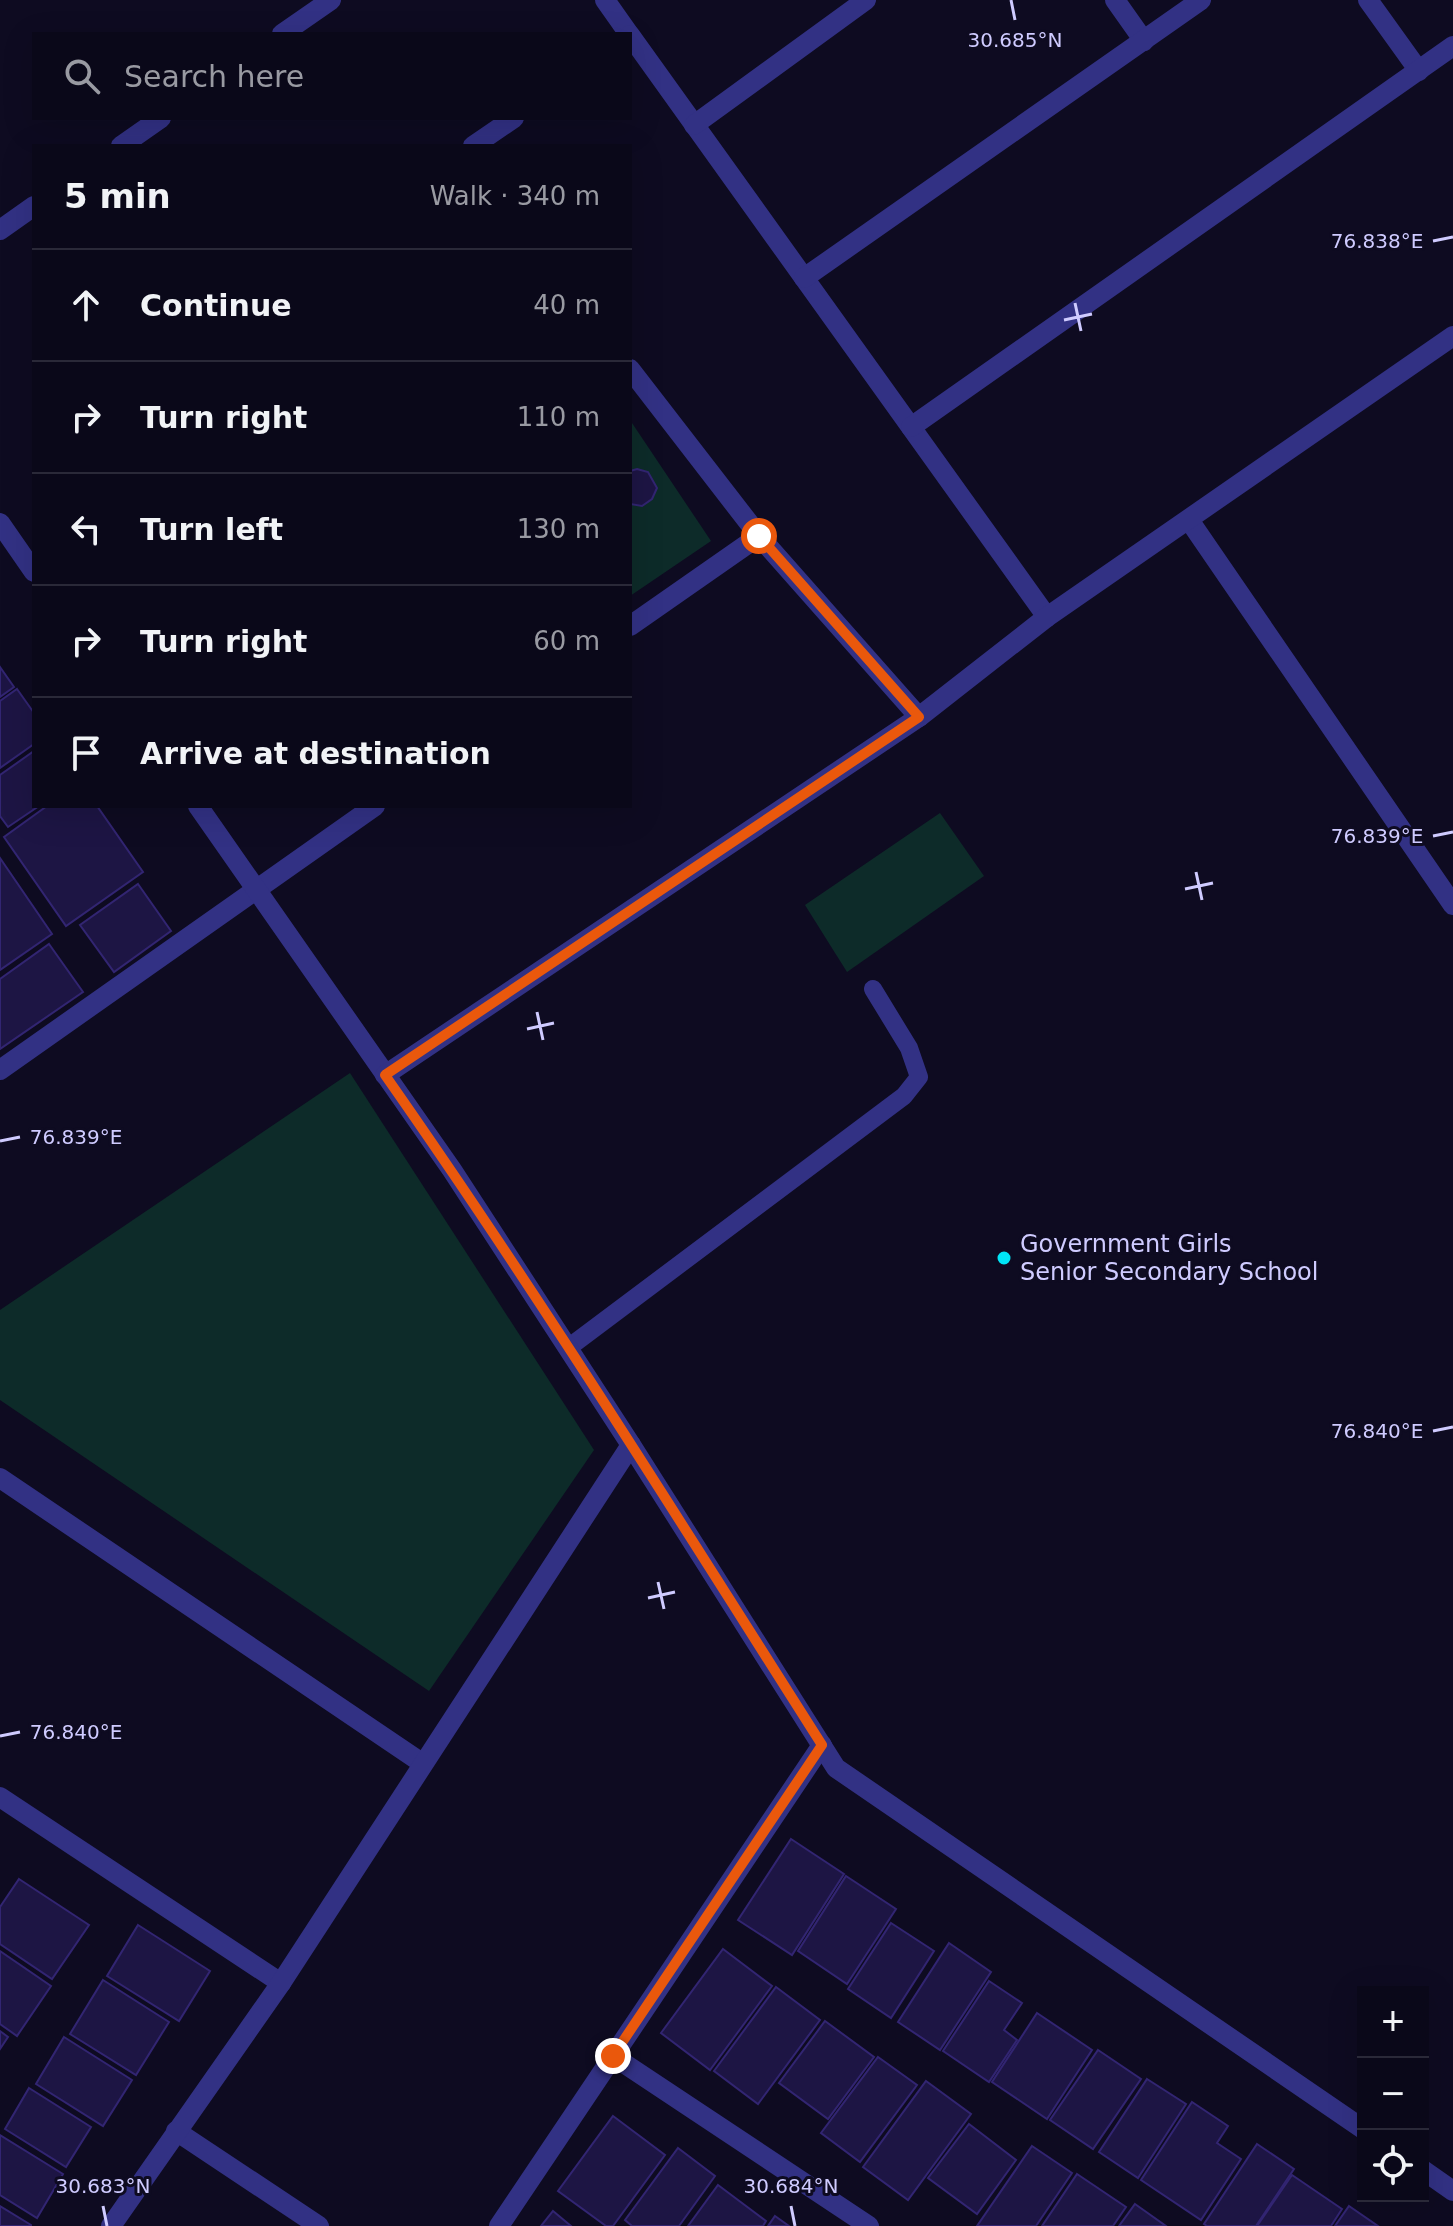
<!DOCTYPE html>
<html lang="en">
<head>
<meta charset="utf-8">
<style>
	body { margin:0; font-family:"DejaVu Sans",sans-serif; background:#131122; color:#f1f3f6 }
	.controls { position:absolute; right:24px; bottom:24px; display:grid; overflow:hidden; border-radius:0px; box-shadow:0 8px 32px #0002 }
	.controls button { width:72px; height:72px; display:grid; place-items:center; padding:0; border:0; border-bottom:2px solid #2a2938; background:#0a0819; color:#f1f3f6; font:40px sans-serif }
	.stop { position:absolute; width:24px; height:24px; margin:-18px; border:6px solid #ea580c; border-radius:50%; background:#fff }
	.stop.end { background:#ea580c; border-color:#fff; box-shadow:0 2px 8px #0008 }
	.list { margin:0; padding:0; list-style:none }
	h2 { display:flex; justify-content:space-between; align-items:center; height:104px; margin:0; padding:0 32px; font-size:34px }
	h2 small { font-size:26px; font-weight:400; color:#999aa2 }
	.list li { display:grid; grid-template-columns:52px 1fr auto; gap:24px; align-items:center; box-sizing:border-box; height:112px; padding:0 32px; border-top:2px solid #2a2938 }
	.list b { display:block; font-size:30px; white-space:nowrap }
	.list em { font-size:26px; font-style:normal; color:#999aa2 }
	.icon { flex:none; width:44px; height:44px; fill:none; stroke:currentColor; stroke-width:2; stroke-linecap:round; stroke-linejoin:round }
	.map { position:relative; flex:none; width:1453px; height:2226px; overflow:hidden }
	.search { position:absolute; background:#0a0819; box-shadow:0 8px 32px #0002; left:32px; top:32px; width:600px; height:88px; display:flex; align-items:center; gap:20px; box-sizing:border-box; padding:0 28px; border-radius:0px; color:#999aa2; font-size:30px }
	.panel { position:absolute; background:#0a0819; box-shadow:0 8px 32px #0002; left:32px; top:144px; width:600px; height:664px; border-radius:0px }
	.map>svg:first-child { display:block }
</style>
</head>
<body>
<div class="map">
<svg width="1453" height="2226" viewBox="0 0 1453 2226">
	<rect width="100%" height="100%" fill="#0e0b21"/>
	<g fill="#0d2b29">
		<path d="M 630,420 L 711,541 L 630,596 Z"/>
		<path d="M 940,813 L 984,876 L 847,972 L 805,905 Z"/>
		<path d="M 350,1073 L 594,1450 L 429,1691 L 0,1400 L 0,1310 Z"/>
	</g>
	<g fill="#1d1544" stroke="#322572" stroke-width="2">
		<path d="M 637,469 L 648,472 L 657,488 L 652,499 L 642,506 L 630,504 L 630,471 Z"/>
		<path d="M 0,667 L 14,687 L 0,697 Z"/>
		<path d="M 17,689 L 34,713 L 34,744 L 0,768 L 0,701 Z"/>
		<path d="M 34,751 L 34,806 L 39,806 L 8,827 L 0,816 L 0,775 Z"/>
		<path d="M 47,806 L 97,806 L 143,872 L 66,926 L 4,837 Z"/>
		<path d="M 0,858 L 52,934 L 0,970 Z"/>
		<path d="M 138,884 L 171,931 L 114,972 L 80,925 Z"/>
		<path d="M 49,944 L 83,992 L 0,1049 L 0,979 Z"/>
		<path d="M 791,1839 L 844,1874 L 792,1955 L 738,1920 Z"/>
		<path d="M 846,1876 L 896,1909 L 847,1984 L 798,1951 Z"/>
		<path d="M 19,1879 L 89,1925 L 52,1979 L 0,1944 L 0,1907 Z"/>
		<path d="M 891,1923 L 934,1951 L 891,2018 L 848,1989 Z"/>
		<path d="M 138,1925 L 210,1971 L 179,2021 L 107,1976 Z"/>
		<path d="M 949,1943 L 991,1972 L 940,2050 L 898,2022 Z"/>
		<path d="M 723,1949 L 772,1986 L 710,2070 L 661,2033 Z"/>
		<path d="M 0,1951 L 51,1986 L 17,2036 L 0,2024 Z"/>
		<path d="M 103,1980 L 169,2022 L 136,2075 L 70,2034 Z"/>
		<path d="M 989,1981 L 1022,2003 L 1004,2030 L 1017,2040 L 989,2082 L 943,2051 Z"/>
		<path d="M 776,1987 L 820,2020 L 758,2104 L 714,2071 Z"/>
		<path d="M 1037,2013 L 1092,2050 L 1047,2119 L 992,2082 Z"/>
		<path d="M 825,2021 L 874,2057 L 828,2119 L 779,2083 Z"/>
		<path d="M 0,2031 L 8,2037 L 0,2049 Z"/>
		<path d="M 64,2037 L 132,2080 L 103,2126 L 36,2084 Z"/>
		<path d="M 1098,2050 L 1141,2079 L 1093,2149 L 1050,2120 Z"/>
		<path d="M 878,2057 L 917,2085 L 860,2162 L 821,2133 Z"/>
		<path d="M 1147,2079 L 1186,2104 L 1138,2178 L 1099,2152 Z"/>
		<path d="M 926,2081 L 971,2114 L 908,2200 L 863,2167 Z"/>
		<path d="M 29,2088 L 91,2127 L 66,2167 L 5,2129 Z"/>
		<path d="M 1192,2102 L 1228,2126 L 1217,2143 L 1241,2159 L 1201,2220 L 1141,2180 Z"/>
		<path d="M 613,2116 L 665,2155 L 613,2226 L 606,2226 L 558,2191 Z"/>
		<path d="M 969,2124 L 1016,2160 L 977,2214 L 928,2178 Z"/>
		<path d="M 0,2135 L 63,2174 L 37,2218 L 0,2195 Z"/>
		<path d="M 1257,2144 L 1294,2169 L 1256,2226 L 1207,2226 L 1204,2224 Z"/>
		<path d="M 1032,2146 L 1072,2173 L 1036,2226 L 977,2226 Z"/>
		<path d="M 678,2148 L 715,2176 L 679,2226 L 632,2226 L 625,2220 Z"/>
		<path d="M 1077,2174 L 1126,2207 L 1113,2226 L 1042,2226 Z"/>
		<path d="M 1292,2175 L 1342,2209 L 1331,2226 L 1257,2226 Z"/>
		<path d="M 718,2185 L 766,2221 L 763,2226 L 688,2226 Z"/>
		<path d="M 1135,2204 L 1166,2226 L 1119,2226 Z"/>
		<path d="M 0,2206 L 31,2225 L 31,2226 L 0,2226 Z"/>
		<path d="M 1349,2206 L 1378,2226 L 1335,2226 Z"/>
		<path d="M 553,2211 L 571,2226 L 541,2226 Z"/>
		<path d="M 775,2216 L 789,2226 L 768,2226 Z"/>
	</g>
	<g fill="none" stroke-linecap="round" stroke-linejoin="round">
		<path stroke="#323184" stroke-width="18" d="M 568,1348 L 904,1096 L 919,1077 L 909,1048 L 873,989"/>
		<g stroke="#323184" stroke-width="20">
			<path d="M 605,0 L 629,34"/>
			<path d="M 1115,0 L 1144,41"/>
			<path d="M 1368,0 L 1419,71"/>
			<path d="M 282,34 L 331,0"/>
			<path d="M 630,35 L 1047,617"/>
			<path d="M 694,125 L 866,0"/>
			<path d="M 121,146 L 161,118"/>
			<path d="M 473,146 L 514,118"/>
			<path d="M 0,230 L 34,206"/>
			<path d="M 804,278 L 1201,0"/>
			<path d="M 630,369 L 759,536 L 919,717"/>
			<path d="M 911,427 L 1453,46"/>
			<path d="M 1189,520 L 1453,905"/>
			<path d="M 630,626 L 759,536"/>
			<path d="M 0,1070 L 375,806"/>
			<path d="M 0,1478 L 422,1763"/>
			<path d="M 0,1797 L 281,1983"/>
			<path d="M 613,2056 L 869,2226"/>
			<path d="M 176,2131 L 319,2226"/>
			<path d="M 499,2226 L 822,1745"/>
		</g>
		<g stroke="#323184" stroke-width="20">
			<path d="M 0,523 L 34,572"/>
			<path d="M 198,806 L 452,1170 L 631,1445 L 836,1768 L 1363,2129"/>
			<path d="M 385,1075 L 919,717 L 1047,617 L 1453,336"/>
			<path d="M 1423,2170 L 1453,2191"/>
			<path d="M 111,2226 L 281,1983 L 631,1445"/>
		</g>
	</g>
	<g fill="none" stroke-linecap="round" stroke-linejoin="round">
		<path stroke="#ea580c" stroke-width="10" d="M 613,2056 L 822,1745 C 679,1520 538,1293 385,1075 L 919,717 L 759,536"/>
	</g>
	<path fill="none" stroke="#cfcbff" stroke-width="3" d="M 1011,0 L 1015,20M 1433,241 L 1453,237M 1075,303 L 1081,331M 1064,320 L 1092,314M 1433,836 L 1453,832M 1196,872 L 1202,900M 1185,889 L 1213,883M 537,1012 L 543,1040M 527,1029 L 554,1023M 0,1141 L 20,1137M 1433,1431 L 1453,1427M 658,1582 L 664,1609M 648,1598 L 675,1592M 0,1736 L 20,1732M 103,2206 L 107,2226M 791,2206 L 795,2226"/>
	<circle fill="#00e5f6" stroke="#0e0b21" stroke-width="3" cx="1004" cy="1258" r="8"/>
	<g text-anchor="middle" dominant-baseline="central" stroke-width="6" stroke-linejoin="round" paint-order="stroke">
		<g font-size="24" fill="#cfcbff" stroke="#0e0b21" text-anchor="start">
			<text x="1020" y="1244">Government Girls<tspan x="1020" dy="28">Senior Secondary School</tspan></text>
		</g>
	</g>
	<g font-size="20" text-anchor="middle" fill="#cfcbff" stroke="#0e0b21" stroke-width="6" stroke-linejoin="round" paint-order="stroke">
		<text x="1015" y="47">30.685°N</text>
		<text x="1377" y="248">76.838°E</text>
		<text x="1377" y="843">76.839°E</text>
		<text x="76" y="1144">76.839°E</text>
		<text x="1377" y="1438">76.840°E</text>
		<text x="76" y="1739">76.840°E</text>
		<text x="103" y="2193">30.683°N</text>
		<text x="791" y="2193">30.684°N</text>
	</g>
</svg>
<div class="controls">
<button>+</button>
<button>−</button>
<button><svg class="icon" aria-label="locate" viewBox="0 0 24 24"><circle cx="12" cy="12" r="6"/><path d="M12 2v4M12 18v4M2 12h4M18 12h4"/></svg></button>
</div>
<div class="stop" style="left:759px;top:536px"></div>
<div class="stop end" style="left:613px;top:2056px"></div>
<div class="search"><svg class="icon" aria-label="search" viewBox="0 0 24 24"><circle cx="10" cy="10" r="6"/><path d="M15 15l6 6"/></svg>Search here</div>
<section class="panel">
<h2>5 min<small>Walk · 340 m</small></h2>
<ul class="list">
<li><svg class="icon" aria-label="ahead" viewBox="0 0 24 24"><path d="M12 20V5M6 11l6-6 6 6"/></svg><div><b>Continue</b></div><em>40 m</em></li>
<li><svg class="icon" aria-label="right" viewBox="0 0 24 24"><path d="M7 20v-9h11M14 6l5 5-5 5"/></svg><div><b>Turn right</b></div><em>110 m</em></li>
<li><svg class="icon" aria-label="left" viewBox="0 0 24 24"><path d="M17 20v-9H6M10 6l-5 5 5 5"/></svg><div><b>Turn left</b></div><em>130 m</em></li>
<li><svg class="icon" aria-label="right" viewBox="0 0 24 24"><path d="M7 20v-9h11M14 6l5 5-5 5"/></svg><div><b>Turn right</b></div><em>60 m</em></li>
<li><svg class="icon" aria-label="arrive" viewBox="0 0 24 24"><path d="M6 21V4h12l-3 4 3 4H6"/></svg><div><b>Arrive at destination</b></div></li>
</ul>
</section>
</div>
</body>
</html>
